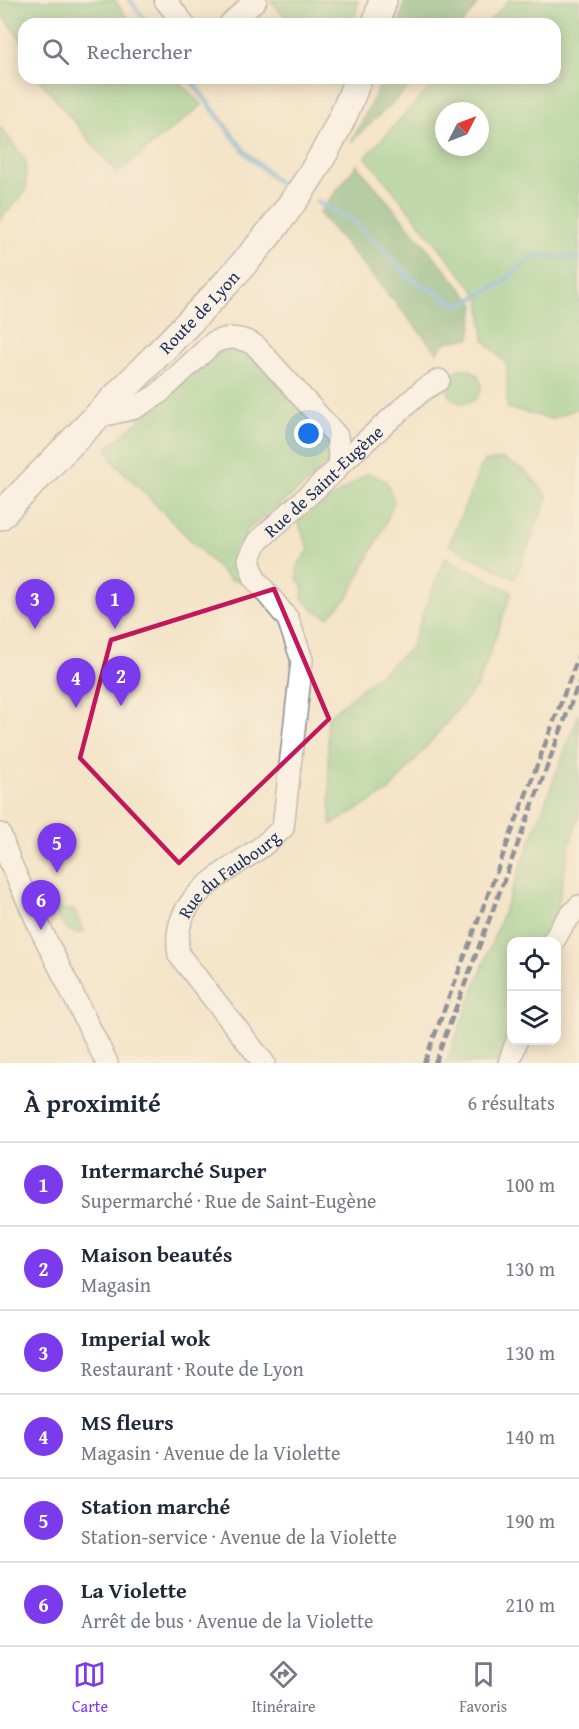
<!DOCTYPE html>
<html lang="fr">
<head>
<meta charset="utf-8">
<style>
	body { margin:0; font-family:"Gentium Book Plus",serif; background:#f6f6f7; color:#1f2937 }
	.controls { position:absolute; right:18px; bottom:18px; display:grid; overflow:hidden; border-radius:12px; box-shadow:0 3px 15px #0003 }
	.controls button { width:54px; height:54px; display:grid; place-items:center; padding:0; border:0; border-bottom:2px solid #e0e1e3; background:#fff; color:#1f2937; font:30px sans-serif }
	.compass { position:absolute; left:435px; top:102px; width:54px; height:54px; border-radius:50%; background:#fff; box-shadow:0 3px 15px #0003; rotate:48deg }
	.you { position:absolute; left:309px; top:434px; width:21px; height:21px; margin:-15px; border:4px solid #fff; border-radius:50%; background:#1a73e8; box-shadow:0 0 0 9px #1a73e833 }
	.badge { display:grid; place-items:center; width:39px; height:39px; border-radius:50%; background:#7c3aed; color:#fff; font-size:20px; font-weight:700 }
	.pin { position:absolute; translate:-50% -50px; filter:drop-shadow(0 2px 3px #0008) }
	.pin::after { content:''; position:absolute; top:32px; width:21px; height:18px; background:inherit; clip-path:polygon(0 0,100% 0,50% 100%) }
	.list { margin:0; padding:0; list-style:none }
	h2 { display:flex; justify-content:space-between; align-items:center; height:78px; margin:0; padding:0 24px; font-size:26px }
	h2 small { font-size:20px; font-weight:400; color:#747a83 }
	.list li { display:grid; grid-template-columns:39px 1fr auto; gap:18px; align-items:center; box-sizing:border-box; height:84px; padding:0 24px; border-top:2px solid #e0e1e3 }
	.list b { display:block; font-size:22px; white-space:nowrap }
	.list p { margin:0; font-size:20px; white-space:nowrap; color:#747a83 }
	.list em { font-size:20px; font-style:normal; color:#747a83 }
	.icon { flex:none; width:33px; height:33px; fill:none; stroke:currentColor; stroke-width:2; stroke-linecap:round; stroke-linejoin:round }
	.map { position:relative; flex:none; width:579px; height:1063px; overflow:hidden }
	.search { position:absolute; background:#fff; box-shadow:0 3px 15px #0003; left:18px; right:18px; top:18px; height:66px; display:flex; align-items:center; gap:15px; box-sizing:border-box; padding:0 21px; border-radius:18px; color:#747a83; font-size:22px }
	.sheet { height:582px; background:#fff }
	nav { display:flex; justify-content:space-around; align-items:center; box-sizing:border-box; height:84px; border-top:2px solid #e0e1e3; background:#fff; font-size:16px; color:#747a83 }
	nav a { display:grid; justify-items:center; gap:3px }
	nav .on { color:#7c3aed }
	.map>svg:first-child { display:block }
</style>
</head>
<body>
<div class="map">
<svg width="579" height="1063" viewBox="0 0 579 1063">
	<rect width="100%" height="100%" fill="#fcf5e5"/>
	<filter id="ink" filterUnits="userSpaceOnUse"><feTurbulence type="fractalNoise" baseFrequency=".0167" numOctaves="2"/><feDisplacementMap in="SourceGraphic" scale="12" xChannelSelector="R" yChannelSelector="G"/><feConvolveMatrix kernelMatrix="1 2 1 2 8 2 1 2 1" color-interpolation-filters="sRGB"/></filter>
	<filter id="wash" filterUnits="userSpaceOnUse"><feTurbulence type="fractalNoise" baseFrequency=".008" numOctaves="4" result="noise"/><feDisplacementMap in="SourceGraphic" scale="24" xChannelSelector="R" yChannelSelector="G"/><feGaussianBlur stdDeviation="1.35" result="paint"/><feColorMatrix in="noise" values="0 0 0 0 0 0 0 0 0 0 0 0 0 0 0 0 0 1.4 0 .05"/><feComposite in="paint" operator="in"/></filter>
	<g filter="url(#wash)">
		<rect width="100%" height="100%" fill="#f4e4c8"/>
		<g fill="#83cb87" stroke="#4f7d72" stroke-width="1.5" fill-rule="evenodd">
			<path d="M 0,0 L 115,0 L 131,24 L 24,24 L 24,44 L 0,12 Z"/>
			<path d="M 270,0 L 358,0 L 354,24 L 292,24 Z"/>
			<path d="M 509,0 L 579,0 L 579,408 L 551,419 L 507,408 L 507,365 L 484,340 L 480,297 L 366,157 L 438,78 L 555,78 L 555,24 L 487,24 ZM 444,111 L 480,111 L 480,147 L 444,147 Z"/>
			<path d="M 38,78 L 175,78 L 202,105 L 117,173 Z"/>
			<path d="M 0,127 L 26,161 L 26,191 L 0,220 Z"/>
			<path d="M 229,344 L 241,346 L 267,372 L 329,440 L 328,462 L 311,480 L 246,531 L 243,554 L 249,582 L 230,580 L 112,460 L 107,448 Z"/>
			<circle cx="464" cy="386" r="17"/>
			<path d="M 502,459 L 526,471 L 548,497 L 515,579 L 449,545 L 483,462 Z"/>
			<path d="M 368,473 L 386,481 L 394,501 L 385,525 L 348,597 L 328,617 L 314,610 L 302,598 L 303,587 L 297,578 L 298,565 L 309,550 L 298,521 Z"/>
			<path d="M 445,557 L 512,592 L 477,686 L 389,791 L 331,825 L 327,717 L 410,649 Z"/>
			<path d="M 579,714 L 579,817 L 570,843 L 554,926 L 548,941 L 512,942 L 511,1039 L 503,1063 L 446,1063 Z"/>
			<path d="M 52,907 L 75,911 L 84,932 C 68,937 58,920 52,907 Z"/>
		</g>
		<g fill="#6aaf74" stroke="#426f69" stroke-width="1.5">
			<path d="M 405,0 L 481,0 L 462,24 L 399,24 Z"/>
			<path d="M 384,78 L 419,78 L 351,142 Z"/>
			<path d="M 357,165 L 475,305 L 470,338 L 446,342 L 437,352 L 319,213 Z"/>
		</g>
		<g fill="none" stroke-linecap="round" stroke-linejoin="round">
			<g stroke="#66addd" stroke-width="5">
				<path d="M 130,0 L 148,24"/>
				<path d="M 189,78 L 246,153 L 279,183"/>
				<path d="M 317,202 L 352,220 L 409,277 L 459,306 L 504,282 L 533,256 L 579,258"/>
			</g>
		</g>
	</g>
	<g filter="url(#ink)">
		<g fill="none" stroke-linecap="round" stroke-linejoin="round">
			<g stroke="#888a93" stroke-width="24">
				<g id="minor">
					<path d="M 165,0 L 184,24"/>
					<path d="M 230,24 L 256,0"/>
					<path d="M 97,417 L 135,408 L 157,395 L 214,342 C 230,336 242,337 256,346 L 337,436 L 340,464"/>
					<path d="M 0,834 L 10,862 L 41,930 L 107,1063"/>
					<path d="M 553,942 L 564,923 L 579,906"/>
					<path id="s1" d="M 264,1063 L 179,955 C 169,901 217,878 254,852 C 265,845 274,836 283,828 L 302,660 L 288,619 L 255,579 L 249,560 L 257,542 L 335,471 L 340,464 L 423,390 L 439,380"/>
					<path d="M 509,1063 L 517,1040"/>
				</g>
			</g>
			<g stroke="#888a93" stroke-width="30">
				<g id="major">
					<path d="M 376,24 L 383,0"/>
					<path id="s2" d="M 0,516 C 51,464 102,411 153,359 C 235,276 320,191 358,78"/>
				</g>
			</g>
			<use href="#minor" stroke="#fff" stroke-width="21"/>
			<use href="#major" stroke="#fff" stroke-width="27"/>
			<g stroke="#1b2f5e" stroke-width="4.5" stroke-dasharray="9 4.5" stroke-linecap="butt">
				<path d="M 424,1063 L 579,655"/>
				<path d="M 435,1063 L 579,682"/>
			</g>
		</g>
	</g>
	<path d="M0 0H579V1063H0ZM 274,589 L 329,719 L 179,863 L 80,758 L 111,640 Z" fill="#f4e4c8" fill-opacity=".55" fill-rule="evenodd"/>
	<path fill="none" stroke="#c2185b" stroke-width="4.5" stroke-linejoin="round" d="M 274,589 L 329,719 L 179,863 L 80,758 L 111,640 Z"/>
	<g text-anchor="middle" dominant-baseline="central" stroke-width="6" stroke-linejoin="round" paint-order="stroke">
		<g font-size="18" fill="#1b2f5e" stroke="#fcf5e5">
			<text stroke="none"><textPath href="#s2" startOffset="285">Route de Lyon</textPath></text>
			<text stroke="none"><textPath href="#s1" startOffset="706">Rue de Saint-Eugène</textPath></text>
			<text stroke="none"><textPath href="#s1" startOffset="240">Rue du Faubourg</textPath></text>
		</g>
	</g>
</svg>
<div class="controls">
<button><svg class="icon" aria-label="locate" viewBox="0 0 24 24"><circle cx="12" cy="12" r="6"/><path d="M12 2v4M12 18v4M2 12h4M18 12h4"/></svg></button>
<button><svg class="icon" aria-label="layers" viewBox="0 0 24 24"><path d="M12 4l9 5-9 5-9-5zM3 14l9 5 9-5"/></svg></button>
</div>
<svg class="compass" viewBox="-18 -18 36 36"><path d="M0-13l5 13h-10z" fill="#e53935"/><path d="M0 13l5-13h-10z" fill="#747a83"/></svg>
<div class="you"></div>
<div class="pin badge" style="left:115px;top:629px">1</div>
<div class="pin badge" style="left:121px;top:706px">2</div>
<div class="pin badge" style="left:35px;top:629px">3</div>
<div class="pin badge" style="left:76px;top:708px">4</div>
<div class="pin badge" style="left:57px;top:873px">5</div>
<div class="pin badge" style="left:41px;top:930px">6</div>
<div class="search"><svg class="icon" aria-label="search" viewBox="0 0 24 24"><circle cx="10" cy="10" r="6"/><path d="M15 15l6 6"/></svg>Rechercher</div>
</div>
<section class="sheet">
<h2>À proximité<small>6 résultats</small></h2>
<ul class="list">
<li><span class="badge">1</span><div><b>Intermarché Super</b><p>Supermarché · Rue de Saint-Eugène</p></div><em>100 m</em></li>
<li><span class="badge">2</span><div><b>Maison beautés</b><p>Magasin</p></div><em>130 m</em></li>
<li><span class="badge">3</span><div><b>Imperial wok</b><p>Restaurant · Route de Lyon</p></div><em>130 m</em></li>
<li><span class="badge">4</span><div><b>MS fleurs</b><p>Magasin · Avenue de la Violette</p></div><em>140 m</em></li>
<li><span class="badge">5</span><div><b>Station marché</b><p>Station-service · Avenue de la Violette</p></div><em>190 m</em></li>
<li><span class="badge">6</span><div><b>La Violette</b><p>Arrêt de bus · Avenue de la Violette</p></div><em>210 m</em></li>
</ul>
</section>
<nav>
<a class="on"><svg class="icon" aria-label="map" viewBox="0 0 24 24"><path d="M3 6l6-2 6 2 6-2v14l-6 2-6-2-6 2zM9 4v14M15 6v14"/></svg>Carte</a>
<a><svg class="icon" aria-label="directions" viewBox="0 0 24 24"><path d="M12 3l9 9-9 9-9-9zM9 14v-3h6M13 9l2 2-2 2"/></svg>Itinéraire</a>
<a><svg class="icon" aria-label="saved" viewBox="0 0 24 24"><path d="M7 4h10v16l-5-4-5 4z"/></svg>Favoris</a>
</nav>
</body>
</html>
